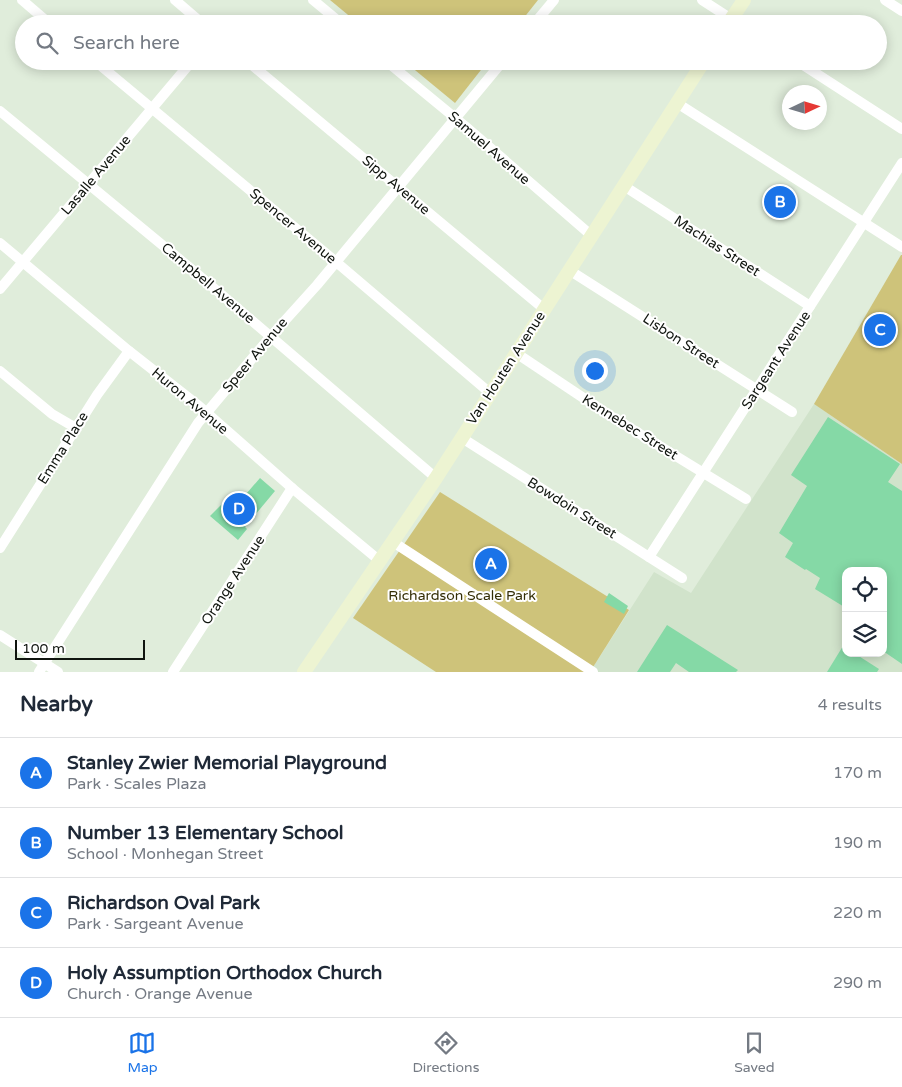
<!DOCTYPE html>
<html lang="en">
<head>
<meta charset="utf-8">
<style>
	body { margin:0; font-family:"Varela Round",sans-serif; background:#f6f6f7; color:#1f2937 }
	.controls { position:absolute; right:15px; bottom:15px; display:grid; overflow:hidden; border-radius:10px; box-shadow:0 2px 12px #0003 }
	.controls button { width:45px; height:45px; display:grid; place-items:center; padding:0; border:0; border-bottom:1px solid #e0e1e3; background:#fff; color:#1f2937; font:25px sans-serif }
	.compass { position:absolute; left:782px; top:85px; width:45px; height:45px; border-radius:50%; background:#fff; box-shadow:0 2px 12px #0003; rotate:86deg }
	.scale { position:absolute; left:15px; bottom:12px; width:130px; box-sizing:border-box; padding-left:5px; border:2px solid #10150f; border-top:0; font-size:14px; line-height:18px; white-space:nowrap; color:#10150f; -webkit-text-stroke:4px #fff; paint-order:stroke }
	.you { position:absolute; left:594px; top:370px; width:18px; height:18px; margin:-12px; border:4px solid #fff; border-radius:50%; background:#1a73e8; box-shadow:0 0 0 8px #1a73e833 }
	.badge { display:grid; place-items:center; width:32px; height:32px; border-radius:50%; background:#1a73e8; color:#fff; font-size:16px; font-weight:700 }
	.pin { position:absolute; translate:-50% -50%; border:2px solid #fff; box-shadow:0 1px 5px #0006 }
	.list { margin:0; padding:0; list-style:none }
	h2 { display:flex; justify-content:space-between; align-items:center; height:65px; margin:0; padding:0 20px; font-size:21px }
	h2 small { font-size:16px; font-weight:400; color:#747a83 }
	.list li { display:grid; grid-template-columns:32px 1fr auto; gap:15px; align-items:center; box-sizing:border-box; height:70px; padding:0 20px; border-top:1px solid #e0e1e3 }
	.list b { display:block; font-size:19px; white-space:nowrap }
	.list p { margin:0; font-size:16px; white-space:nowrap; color:#747a83 }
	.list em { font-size:16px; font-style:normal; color:#747a83 }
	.icon { flex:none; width:28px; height:28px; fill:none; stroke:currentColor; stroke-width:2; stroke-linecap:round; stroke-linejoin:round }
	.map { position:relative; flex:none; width:902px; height:672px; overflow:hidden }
	.search { position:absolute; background:#fff; box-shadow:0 2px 12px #0003; left:15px; right:15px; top:15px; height:55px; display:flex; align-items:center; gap:12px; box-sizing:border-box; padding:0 18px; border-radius:28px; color:#747a83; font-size:19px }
	.sheet { height:345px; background:#fff }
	nav { display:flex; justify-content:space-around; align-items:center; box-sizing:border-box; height:70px; border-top:1px solid #e0e1e3; background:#fff; font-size:14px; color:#747a83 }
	nav a { display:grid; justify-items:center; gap:2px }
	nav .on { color:#1a73e8 }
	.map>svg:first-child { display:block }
</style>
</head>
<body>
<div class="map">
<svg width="902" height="672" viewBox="0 0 902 672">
	<rect width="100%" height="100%" fill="#e0eddb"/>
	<path fill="#d1e3cb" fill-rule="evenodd" d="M 814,404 L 902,464 L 902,672 L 590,672 L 654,572 L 691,593 ZM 846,571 L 883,571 L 883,653 L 846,653 Z"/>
	<g fill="#cec37a">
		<path d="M 330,0 L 538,0 L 519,24 L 359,24 Z"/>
		<path d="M 404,61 L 488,61 L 455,103 Z"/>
		<path d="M 901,255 L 902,255 L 902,464 L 814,404 Z"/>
		<path d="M 440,492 L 629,610 L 590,672 L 436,672 L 353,618 Z"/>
	</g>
	<g fill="#85d9a6">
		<path d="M 828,417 L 900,464 L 888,482 L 902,491 L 902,664 L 883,651 L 883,571 L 846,571 L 846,608 L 815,589 L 820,578 L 806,569 L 805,570 L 785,557 L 793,543 L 779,533 L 807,486 L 791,475 Z"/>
		<path d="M 260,478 L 275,491 L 245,527 L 247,529 L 238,540 L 210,516 L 232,494 L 240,501 Z"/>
		<path d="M 609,593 L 628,606 L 624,614 L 604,602 Z"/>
		<path d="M 667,625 L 738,670 L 736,672 L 689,672 L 676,663 L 670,672 L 637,672 Z"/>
		<path d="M 843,646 L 846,648 L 846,653 L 854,653 L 879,669 L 877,672 L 827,672 Z"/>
	</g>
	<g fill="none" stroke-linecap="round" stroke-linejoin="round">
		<g stroke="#fff" stroke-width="10">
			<path d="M 22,0 L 50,24"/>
			<path d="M 175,0 L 203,24"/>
			<path d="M 313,0 L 342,24"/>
			<path d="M 702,0 L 739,24"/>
			<path d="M 885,0 L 902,11"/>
			<path d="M 534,24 L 554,0"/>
			<path d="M 95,61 L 335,261 L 490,393"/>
			<path d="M 247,61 L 544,309"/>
			<path d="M 386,61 L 465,126 L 592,236"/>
			<path d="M 797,61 L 902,129"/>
			<path d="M 677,103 L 902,247"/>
			<path d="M 0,111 L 195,272 L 436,478"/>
			<path d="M 624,186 L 810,306"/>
			<path d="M 0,243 L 129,351 L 199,406 L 292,488 L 380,561"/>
			<path d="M 569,270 L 792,412"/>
			<path d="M 0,289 L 192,61"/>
			<path d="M 516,353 L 609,415 L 746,499"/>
			<path d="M 0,371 L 52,414 L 76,428"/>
			<path d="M 462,438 L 682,578"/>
			<path d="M 393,542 L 593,672"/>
			<path d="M 0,548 L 97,395 L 129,351"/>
			<path d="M 649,557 L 902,163"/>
			<path d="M 0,635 L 58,672"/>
			<path d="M 39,672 L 198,423 L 271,336 L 317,285 L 503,61"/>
			<path d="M 173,672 L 292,488"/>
		</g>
		<g stroke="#edf4d2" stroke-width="14">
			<path d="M 728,24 L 744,0"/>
			<path d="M 304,672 L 436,478 L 704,61"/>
		</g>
	</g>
	<g text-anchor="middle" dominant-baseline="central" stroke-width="4" stroke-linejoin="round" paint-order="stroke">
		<g font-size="14" fill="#10150f" stroke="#fff">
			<text transform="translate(489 148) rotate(41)">Samuel Avenue</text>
			<text transform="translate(96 175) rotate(-50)">Lasalle Avenue</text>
			<text transform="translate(396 185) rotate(40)">Sipp Avenue</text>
			<text transform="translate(293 226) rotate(40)">Spencer Avenue</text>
			<text transform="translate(717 246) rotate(33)">Machias Street</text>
			<text transform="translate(208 283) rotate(40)">Campbell Avenue</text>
			<text transform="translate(681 341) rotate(33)">Lisbon Street</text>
			<text transform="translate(255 355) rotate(-50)">Speer Avenue</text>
			<text transform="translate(776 360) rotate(-57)">Sargeant Avenue</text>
			<text transform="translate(506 368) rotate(-57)">Van Houten Avenue</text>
			<text transform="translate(190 401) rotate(40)">Huron Avenue</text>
			<text transform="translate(630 427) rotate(32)">Kennebec Street</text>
			<text transform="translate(63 448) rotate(-58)">Emma Place</text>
			<text transform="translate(572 508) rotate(32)">Bowdoin Street</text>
			<text transform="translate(233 580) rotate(-57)">Orange Avenue</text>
		</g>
		<g font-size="14" fill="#342e06" stroke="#fff">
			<text x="462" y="595">Richardson Scale Park</text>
		</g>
	</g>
</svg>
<div class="controls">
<button><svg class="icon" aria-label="locate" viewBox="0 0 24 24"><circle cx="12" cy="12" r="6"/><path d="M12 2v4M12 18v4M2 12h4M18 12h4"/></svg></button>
<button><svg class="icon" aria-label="layers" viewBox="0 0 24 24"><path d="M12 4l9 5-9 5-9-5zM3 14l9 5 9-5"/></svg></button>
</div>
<svg class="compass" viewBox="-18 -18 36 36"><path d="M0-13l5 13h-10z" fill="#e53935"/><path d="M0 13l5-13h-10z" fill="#747a83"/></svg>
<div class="scale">100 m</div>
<div class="you"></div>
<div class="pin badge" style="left:491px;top:564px">A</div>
<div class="pin badge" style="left:780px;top:202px">B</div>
<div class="pin badge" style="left:880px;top:330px">C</div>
<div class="pin badge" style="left:239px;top:509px">D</div>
<div class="search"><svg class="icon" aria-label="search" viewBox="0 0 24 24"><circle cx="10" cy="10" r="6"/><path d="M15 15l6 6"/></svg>Search here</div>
</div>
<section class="sheet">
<h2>Nearby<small>4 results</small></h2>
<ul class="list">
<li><span class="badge">A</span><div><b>Stanley Zwier Memorial Playground</b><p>Park · Scales Plaza</p></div><em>170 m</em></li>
<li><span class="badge">B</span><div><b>Number 13 Elementary School</b><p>School · Monhegan Street</p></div><em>190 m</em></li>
<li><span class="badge">C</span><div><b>Richardson Oval Park</b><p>Park · Sargeant Avenue</p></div><em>220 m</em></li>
<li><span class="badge">D</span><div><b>Holy Assumption Orthodox Church</b><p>Church · Orange Avenue</p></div><em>290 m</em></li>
</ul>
</section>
<nav>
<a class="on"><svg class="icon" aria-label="map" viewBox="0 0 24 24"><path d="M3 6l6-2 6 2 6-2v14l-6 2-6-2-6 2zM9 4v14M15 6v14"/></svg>Map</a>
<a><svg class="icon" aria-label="directions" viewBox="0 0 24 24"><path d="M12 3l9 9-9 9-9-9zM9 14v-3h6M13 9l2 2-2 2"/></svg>Directions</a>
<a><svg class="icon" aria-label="saved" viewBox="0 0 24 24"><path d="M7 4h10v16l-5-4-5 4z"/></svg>Saved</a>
</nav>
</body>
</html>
